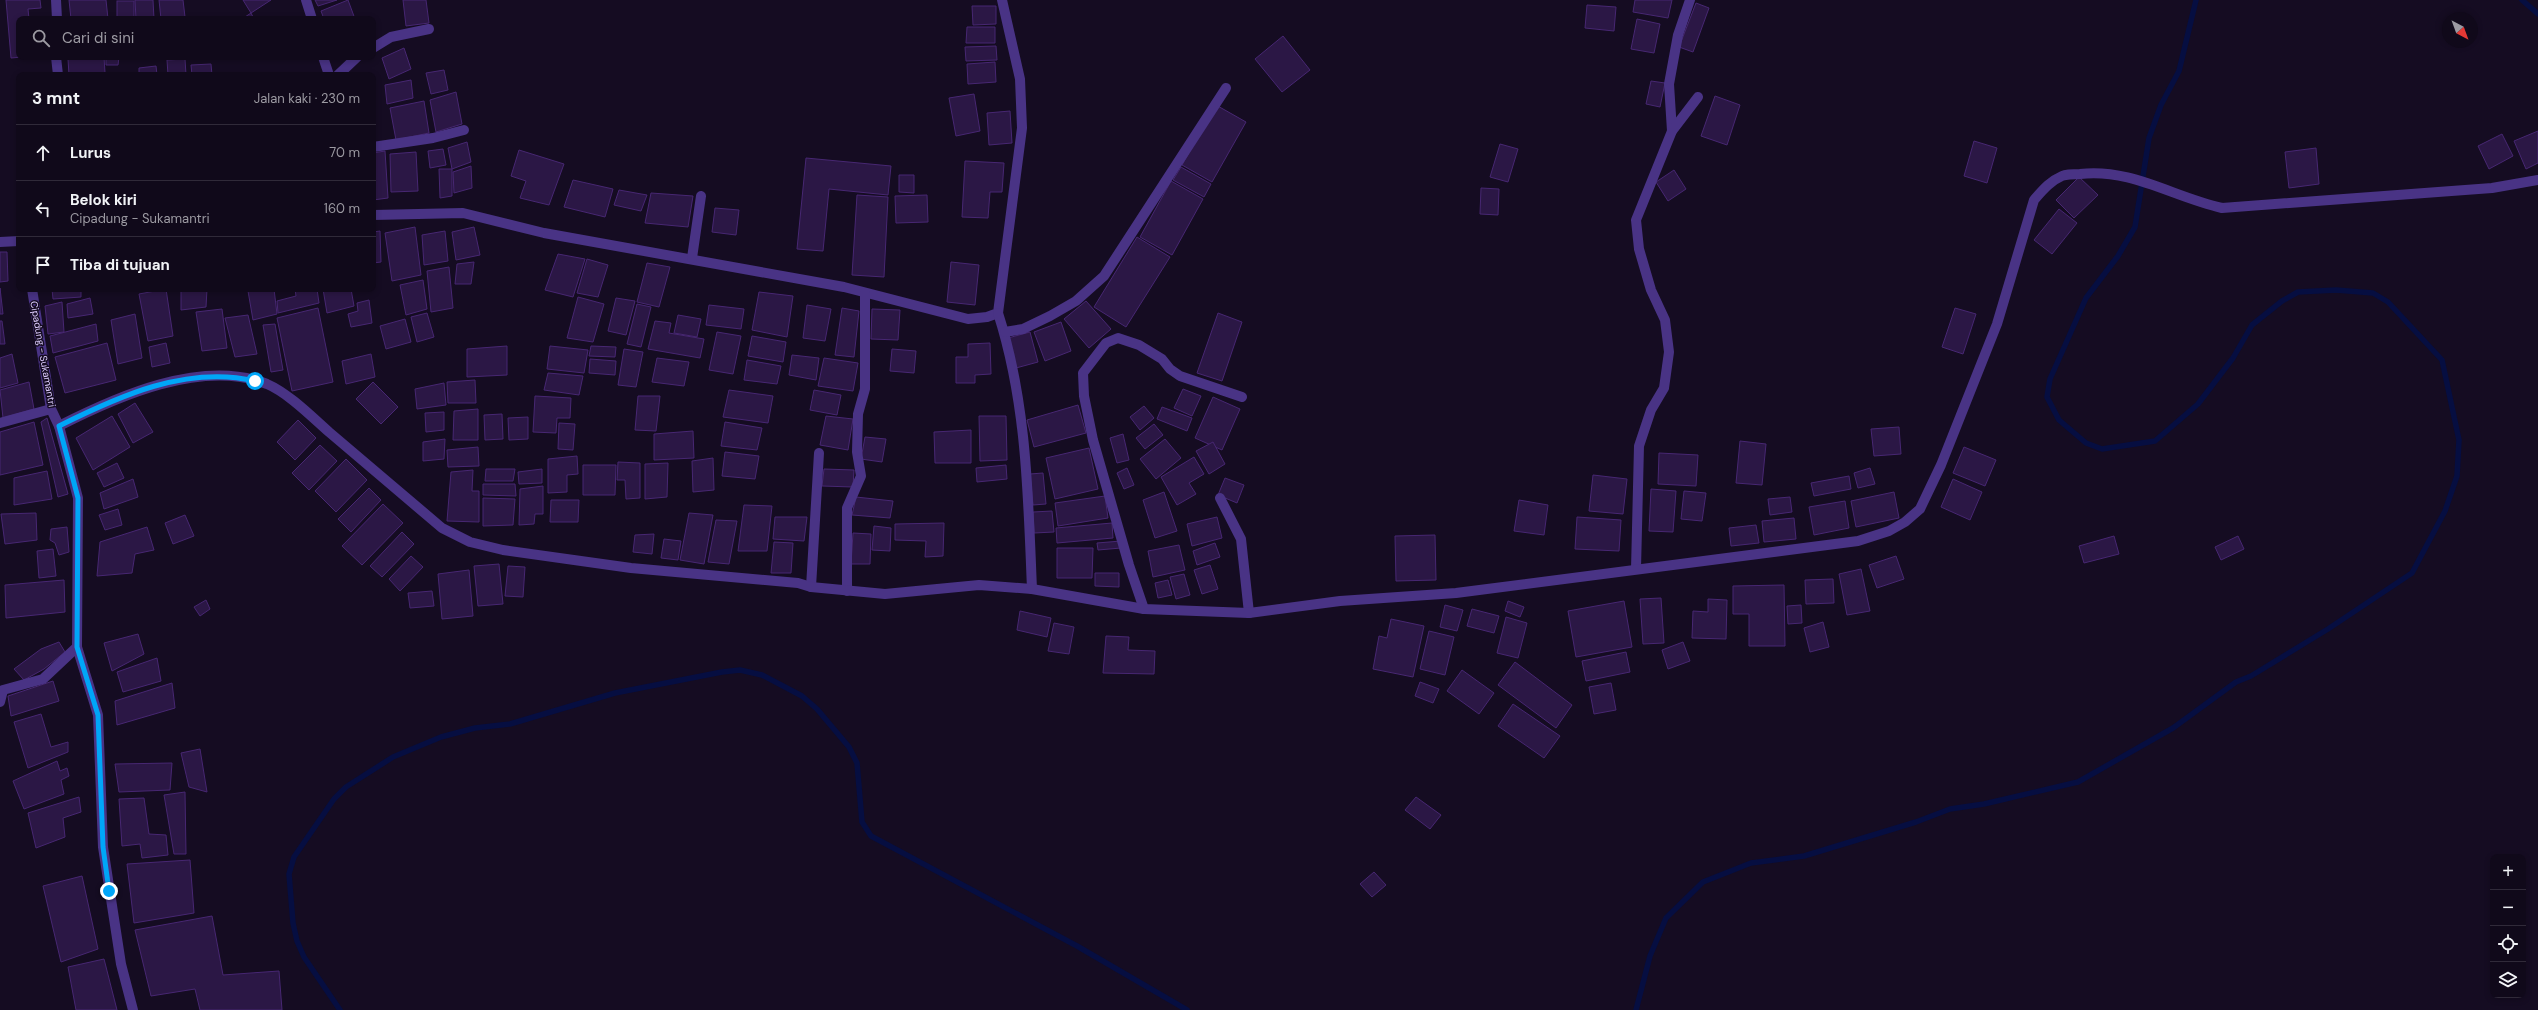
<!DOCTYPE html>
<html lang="id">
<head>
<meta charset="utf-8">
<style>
	body { margin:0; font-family:"DM Sans",sans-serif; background:#191223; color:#f1f3f6 }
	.controls { position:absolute; right:12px; bottom:12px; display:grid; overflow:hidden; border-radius:8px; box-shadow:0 2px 6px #0003 }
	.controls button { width:36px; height:36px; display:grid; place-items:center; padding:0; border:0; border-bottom:1px solid #302a39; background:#10091a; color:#f1f3f6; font:20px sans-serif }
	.compass { position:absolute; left:2442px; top:12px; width:36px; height:36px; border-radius:50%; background:#10091a; box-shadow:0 2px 6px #0003; rotate:139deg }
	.stop { position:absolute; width:12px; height:12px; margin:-9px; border:3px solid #00a6f8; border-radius:50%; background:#fff }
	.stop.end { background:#00a6f8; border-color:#fff; box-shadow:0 1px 4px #0008 }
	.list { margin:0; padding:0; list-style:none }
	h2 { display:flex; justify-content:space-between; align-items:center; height:52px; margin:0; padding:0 16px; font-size:17px }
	h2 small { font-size:13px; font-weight:400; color:#9c9aa2 }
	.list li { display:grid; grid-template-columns:26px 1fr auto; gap:12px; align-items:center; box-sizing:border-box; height:56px; padding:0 16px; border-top:1px solid #302a39 }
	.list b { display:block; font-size:15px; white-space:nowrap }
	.list p { margin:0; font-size:13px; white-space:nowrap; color:#9c9aa2 }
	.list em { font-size:13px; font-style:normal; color:#9c9aa2 }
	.icon { flex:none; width:22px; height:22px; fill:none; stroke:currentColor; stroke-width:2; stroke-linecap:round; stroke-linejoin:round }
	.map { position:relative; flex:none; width:2538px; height:1010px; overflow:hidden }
	.search { position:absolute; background:#10091a; box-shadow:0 2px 6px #0003; left:16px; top:16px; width:360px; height:44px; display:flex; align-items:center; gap:10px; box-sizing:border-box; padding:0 14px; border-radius:8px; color:#9c9aa2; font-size:15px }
	.panel { position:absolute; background:#10091a; box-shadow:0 2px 6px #0003; left:16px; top:72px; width:360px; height:220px; border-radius:8px }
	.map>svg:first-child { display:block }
</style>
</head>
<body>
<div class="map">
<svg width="2538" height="1010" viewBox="0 0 2538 1010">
	<rect width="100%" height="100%" fill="#150c22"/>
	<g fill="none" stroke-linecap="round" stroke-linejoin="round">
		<g stroke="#060e41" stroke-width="5.5">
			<path d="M 2522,0 L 2538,14"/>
			<path d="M 340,1010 L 304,957 L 297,941 L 293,923 L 289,874 L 294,857 L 334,799 L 346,787 L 393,757 L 441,737 L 475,728 L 510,724 L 615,693 L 722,672 L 740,670 L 762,675 L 802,696 L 817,709 L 849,747 L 857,763 L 862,822 L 871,836 L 1077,946 L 1187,1010"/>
			<path d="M 1636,1010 L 1650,956 L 1666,918 L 1703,882 L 1751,863 L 1804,856 L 1916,822 L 1950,809 L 1984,804 L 2078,782 L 2173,728 L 2236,682 L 2251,676 L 2328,629 L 2412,573 L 2445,511 L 2457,476 L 2459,440 L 2442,360 L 2388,302 L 2373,293 L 2336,290 L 2298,292 L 2282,301 L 2252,325 L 2233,358 L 2198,404 L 2155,441 L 2102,449 L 2086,443 L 2059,420 L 2047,397 L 2050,379 L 2086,298 L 2118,256 L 2135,227 L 2149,138 L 2161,105 L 2179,71 L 2196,0"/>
		</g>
	</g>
	<g fill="#2b1745" stroke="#472772">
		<path d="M 6,0 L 40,0 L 41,8 L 28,9 L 29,19 L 19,19 L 19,57 L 22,57 L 11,58 Z"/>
		<path d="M 69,0 L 106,0 L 108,19 L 71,19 Z"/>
		<path d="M 135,0 L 153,0 L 154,19 L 136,19 Z"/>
		<path d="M 159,0 L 183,0 L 185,17 L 161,19 Z"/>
		<path d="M 243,0 L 271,0 L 251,13 Z"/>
		<path d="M 315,0 L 337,0 L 318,6 Z"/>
		<path d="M 348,0 L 355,19 L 324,19 L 321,11 Z"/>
		<path d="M 403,0 L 426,0 L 429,23 L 406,26 Z"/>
		<path d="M 1635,0 L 1672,0 L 1668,18 L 1633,12 Z"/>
		<rect x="117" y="1" width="17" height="18"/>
		<path d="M 1696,3 L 1709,8 L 1693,52 L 1679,47 Z"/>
		<path d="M 1587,5 L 1616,7 L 1614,31 L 1585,28 Z"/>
		<path d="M 972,6 L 996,6 L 996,24 L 973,25 Z"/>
		<path d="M 251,13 L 254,19 L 242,19 Z"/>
		<path d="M 1637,19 L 1660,24 L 1654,53 L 1631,49 Z"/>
		<path d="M 967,27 L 995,27 L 995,43 L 966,43 Z"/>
		<path d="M 1283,36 L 1310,70 L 1282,92 L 1255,59 Z"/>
		<path d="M 996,46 L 997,60 L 966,61 L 965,47 Z"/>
		<path d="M 404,48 L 411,69 L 389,79 L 382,58 Z"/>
		<path d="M 104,57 L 105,73 L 69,75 L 68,59 Z"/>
		<path d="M 106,57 L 119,57 L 118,65 L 106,65 Z"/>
		<path d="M 129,57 L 149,57 L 149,58 L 129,59 Z"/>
		<path d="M 185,59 L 186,75 L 168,75 L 167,60 Z"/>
		<path d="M 995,62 L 996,82 L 968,84 L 967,64 Z"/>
		<path d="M 211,64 L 212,75 L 192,75 L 191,65 Z"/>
		<path d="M 156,66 L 157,75 L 139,75 L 139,68 Z"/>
		<path d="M 444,70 L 448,90 L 431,94 L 426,73 Z"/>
		<path d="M 411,80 L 413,98 L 387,104 L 385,85 Z"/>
		<path d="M 1651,81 L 1665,83 L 1660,107 L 1646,104 Z"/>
		<path d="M 456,92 L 462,124 L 436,132 L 430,100 Z"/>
		<path d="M 974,94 L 980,131 L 956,136 L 949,98 Z"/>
		<path d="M 1715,96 L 1740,105 L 1727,145 L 1701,136 Z"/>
		<path d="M 424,101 L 429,133 L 396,140 L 390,108 Z"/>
		<path d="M 1216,105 L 1246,122 L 1212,182 L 1182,165 Z"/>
		<path d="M 1010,111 L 1012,143 L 989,145 L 987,113 Z"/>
		<path d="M 2538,131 L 2538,163 L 2526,169 L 2514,141 Z"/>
		<path d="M 2502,134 L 2513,156 L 2489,169 L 2478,146 Z"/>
		<path d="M 1974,141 L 1997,148 L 1987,183 L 1964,176 Z"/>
		<path d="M 467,142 L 471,162 L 452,169 L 448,148 Z"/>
		<path d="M 1500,144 L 1518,149 L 1508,182 L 1490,177 Z"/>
		<path d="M 2316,148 L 2319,184 L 2289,188 L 2285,152 Z"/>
		<path d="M 443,149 L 446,165 L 430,168 L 428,151 Z"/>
		<path d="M 519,150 L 564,164 L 549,205 L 520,198 L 526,181 L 511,176 Z"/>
		<path d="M 385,151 L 388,198 L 373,200 L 373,153 Z"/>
		<path d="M 416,152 L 418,191 L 391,192 L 390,154 Z"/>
		<path d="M 806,158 L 891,166 L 888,195 L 829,189 L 823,251 L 797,249 Z"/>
		<path d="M 965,161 L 1004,163 L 1002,192 L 990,192 L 988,218 L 962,217 Z"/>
		<path d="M 471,166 L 472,188 L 454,193 L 453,172 Z"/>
		<path d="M 1181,167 L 1211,184 L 1204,197 L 1173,180 Z"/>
		<path d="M 439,169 L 452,169 L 452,196 L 440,198 Z"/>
		<path d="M 1674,170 L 1686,189 L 1668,201 L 1656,182 Z"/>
		<path d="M 899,175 L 914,175 L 914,193 L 899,192 Z"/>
		<path d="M 2079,177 L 2098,195 L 2074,218 L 2056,200 Z"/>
		<path d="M 573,180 L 613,189 L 605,217 L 564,207 Z"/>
		<path d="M 1171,181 L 1203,199 L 1172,255 L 1140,237 Z"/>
		<path d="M 1481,188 L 1499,189 L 1498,215 L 1480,214 Z"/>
		<path d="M 619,190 L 647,195 L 641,211 L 614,205 Z"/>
		<path d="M 651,193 L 693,196 L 688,227 L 645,223 Z"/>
		<path d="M 857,195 L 888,197 L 884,277 L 852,275 Z"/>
		<path d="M 927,195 L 928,222 L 896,223 L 895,196 Z"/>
		<path d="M 715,208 L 739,210 L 736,235 L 712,232 Z"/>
		<path d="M 2059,209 L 2077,223 L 2052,254 L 2034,240 Z"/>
		<path d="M 415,227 L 421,275 L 392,281 L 385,233 Z"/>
		<path d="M 474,227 L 480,255 L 456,260 L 452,232 Z"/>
		<path d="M 380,231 L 381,262 L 373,263 L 373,232 Z"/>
		<path d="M 445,231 L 448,261 L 424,265 L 422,235 Z"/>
		<path d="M 1137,237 L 1170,257 L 1126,327 L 1094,307 Z"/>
		<path d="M 0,252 L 7,252 L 8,281 L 0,282 Z"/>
		<path d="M 558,254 L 585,259 L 573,297 L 545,290 Z"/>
		<path d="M 587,259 L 608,265 L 598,297 L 577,293 Z"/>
		<path d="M 474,262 L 471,284 L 455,284 L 457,264 Z"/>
		<path d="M 951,262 L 979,265 L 975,305 L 947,302 Z"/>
		<path d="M 647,263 L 670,267 L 659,307 L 637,302 Z"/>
		<path d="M 449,267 L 453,308 L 431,312 L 427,271 Z"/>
		<path d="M 423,280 L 427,309 L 406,315 L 400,285 Z"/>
		<path d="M 0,288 L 3,314 L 0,314 Z"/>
		<path d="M 52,289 L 81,289 L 81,297 L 53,299 Z"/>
		<path d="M 166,289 L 173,336 L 148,341 L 139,294 Z"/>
		<path d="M 181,289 L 207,289 L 206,307 L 181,310 Z"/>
		<path d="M 257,289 L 274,289 L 277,314 L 253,320 L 248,291 Z"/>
		<path d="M 295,289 L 317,289 L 319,303 L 278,313 L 277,301 L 296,296 Z"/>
		<path d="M 323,289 L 351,289 L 354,306 L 327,313 Z"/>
		<path d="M 759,292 L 793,296 L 787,337 L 752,330 Z"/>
		<path d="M 578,297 L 604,304 L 593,342 L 567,338 Z"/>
		<path d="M 90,298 L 93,314 L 68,318 L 67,304 Z"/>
		<path d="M 616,298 L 635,301 L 626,335 L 608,331 Z"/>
		<path d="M 369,300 L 372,323 L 351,327 L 348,314 L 358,311 L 357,303 Z"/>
		<path d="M 1086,301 L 1111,329 L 1089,348 L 1064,319 Z"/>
		<path d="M 62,302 L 64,332 L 48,334 L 45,306 Z"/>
		<path d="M 637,304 L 651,307 L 641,347 L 627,344 Z"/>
		<path d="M 709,305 L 744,309 L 741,329 L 706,325 Z"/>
		<path d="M 807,305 L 831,309 L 825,341 L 803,338 Z"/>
		<path d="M 318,308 L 333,382 L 292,391 L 277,318 Z"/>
		<path d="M 842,308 L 859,311 L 854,357 L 835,355 Z"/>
		<path d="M 1955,308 L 1976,314 L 1963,354 L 1942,347 Z"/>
		<path d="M 222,309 L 227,348 L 202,351 L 196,312 Z"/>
		<path d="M 872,309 L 900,310 L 898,340 L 871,339 Z"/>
		<path d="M 427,313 L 434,337 L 417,342 L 411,317 Z"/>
		<path d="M 1218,313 L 1242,322 L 1222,381 L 1197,373 Z"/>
		<path d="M 135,314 L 142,358 L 118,364 L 111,320 Z"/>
		<path d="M 248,315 L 257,354 L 235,357 L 225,318 Z"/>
		<path d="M 678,315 L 701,319 L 697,337 L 674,333 Z"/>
		<path d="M 405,319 L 411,342 L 386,349 L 380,326 Z"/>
		<path d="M 0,321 L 2,321 L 5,344 L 0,344 Z"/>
		<path d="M 655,321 L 671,323 L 669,333 L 704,339 L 700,358 L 648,349 Z"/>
		<path d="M 1061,322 L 1071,351 L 1045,361 L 1034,332 Z"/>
		<path d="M 96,324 L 98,341 L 53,353 L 50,336 Z"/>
		<path d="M 275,324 L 283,370 L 271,372 L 263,325 Z"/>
		<path d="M 717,332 L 741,336 L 733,374 L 709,370 Z"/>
		<path d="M 1030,332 L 1038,362 L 1016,368 L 1008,338 Z"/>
		<path d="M 752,336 L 786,342 L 783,362 L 748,356 Z"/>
		<path d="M 107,343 L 116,380 L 65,393 L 55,357 Z"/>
		<path d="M 166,343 L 170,363 L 152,367 L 149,347 Z"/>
		<path d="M 990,343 L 991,374 L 975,375 L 975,383 L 956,383 L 956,357 L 968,357 L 968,344 Z"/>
		<path d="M 507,346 L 507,375 L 467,377 L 467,349 Z"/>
		<path d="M 550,346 L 588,350 L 584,373 L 547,369 Z"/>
		<path d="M 591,346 L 616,347 L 615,357 L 589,356 Z"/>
		<path d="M 624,349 L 643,352 L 636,387 L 618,385 Z"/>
		<path d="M 892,349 L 916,351 L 914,373 L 890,371 Z"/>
		<path d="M 12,354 L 18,383 L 0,388 L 0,358 Z"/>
		<path d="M 371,354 L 375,377 L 346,384 L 342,361 Z"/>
		<path d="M 792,355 L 819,358 L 816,380 L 789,375 Z"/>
		<path d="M 657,358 L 689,362 L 684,386 L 652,382 Z"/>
		<path d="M 824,358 L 858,363 L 853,391 L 818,386 Z"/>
		<path d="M 590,359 L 616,361 L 615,375 L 589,373 Z"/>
		<path d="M 747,360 L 781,366 L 777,384 L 744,380 Z"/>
		<path d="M 548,373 L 583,376 L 579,395 L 544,390 Z"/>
		<path d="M 475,380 L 476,403 L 448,403 L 447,382 Z"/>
		<path d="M 29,382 L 34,409 L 3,418 L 0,390 Z"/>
		<path d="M 373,382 L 398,407 L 381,424 L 356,399 Z"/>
		<path d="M 444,383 L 446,405 L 417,409 L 415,389 Z"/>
		<path d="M 1183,389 L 1201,396 L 1192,416 L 1174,408 Z"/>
		<path d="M 729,390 L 773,396 L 768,423 L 723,417 Z"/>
		<path d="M 814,390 L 841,395 L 837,415 L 810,410 Z"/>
		<path d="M 535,396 L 571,398 L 570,418 L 557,418 L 556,433 L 533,432 Z"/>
		<path d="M 638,396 L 660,396 L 656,431 L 635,430 Z"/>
		<path d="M 1213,397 L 1240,409 L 1222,450 L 1195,438 Z"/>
		<path d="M 135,403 L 153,432 L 133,443 L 118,414 Z"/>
		<path d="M 1078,405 L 1086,433 L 1034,447 L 1027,420 Z"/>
		<path d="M 1144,406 L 1154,418 L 1140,430 L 1130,417 Z"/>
		<path d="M 1162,407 L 1192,418 L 1187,431 L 1157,419 Z"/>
		<path d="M 478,409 L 478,440 L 453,440 L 454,411 Z"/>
		<path d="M 444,412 L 444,430 L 426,432 L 425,413 Z"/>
		<path d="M 502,414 L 503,439 L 485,440 L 484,415 Z"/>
		<path d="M 112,416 L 130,447 L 93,470 L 76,438 Z"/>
		<path d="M 826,416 L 853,419 L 848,450 L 820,445 Z"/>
		<path d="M 979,416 L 1006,416 L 1007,460 L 980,461 Z"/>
		<path d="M 528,417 L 528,439 L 509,440 L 508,418 Z"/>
		<path d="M 47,418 L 68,494 L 58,497 L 41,422 Z"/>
		<path d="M 298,420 L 316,438 L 295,460 L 277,442 Z"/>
		<path d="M 34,422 L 43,465 L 0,475 L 0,432 Z"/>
		<path d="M 725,422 L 762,428 L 757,450 L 721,446 Z"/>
		<path d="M 559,423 L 575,424 L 573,450 L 558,449 Z"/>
		<path d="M 1154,424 L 1163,435 L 1145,449 L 1136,438 Z"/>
		<path d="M 1899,427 L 1901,454 L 1874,456 L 1871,429 Z"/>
		<path d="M 971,430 L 971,463 L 935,463 L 934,432 Z"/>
		<path d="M 693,431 L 694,458 L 654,460 L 654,434 Z"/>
		<path d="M 1123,434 L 1129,460 L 1117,463 L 1110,438 Z"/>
		<path d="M 865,437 L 886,439 L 882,462 L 861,459 Z"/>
		<path d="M 445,439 L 444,459 L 423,461 L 423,442 Z"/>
		<path d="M 1165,439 L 1181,458 L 1156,479 L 1140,459 Z"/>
		<path d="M 1740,441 L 1766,444 L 1762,485 L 1736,483 Z"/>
		<path d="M 1213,442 L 1225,464 L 1209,474 L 1196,451 Z"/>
		<path d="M 320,445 L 337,461 L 309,490 L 292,473 Z"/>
		<path d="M 478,447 L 479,466 L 448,467 L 447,450 Z"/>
		<path d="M 1964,447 L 1996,460 L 1985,486 L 1953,473 Z"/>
		<path d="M 1089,448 L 1098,489 L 1055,499 L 1046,458 Z"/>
		<path d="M 725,452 L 759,456 L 755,479 L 722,476 Z"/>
		<path d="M 1659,453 L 1698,455 L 1696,486 L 1658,484 Z"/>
		<path d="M 577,456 L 578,474 L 567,475 L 567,492 L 548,493 L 548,459 Z"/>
		<path d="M 1194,457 L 1204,474 L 1189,483 L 1196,494 L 1177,505 L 1161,477 Z"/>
		<path d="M 713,458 L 714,490 L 693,492 L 692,461 Z"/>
		<path d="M 346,459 L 367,480 L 336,512 L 315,491 Z"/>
		<path d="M 618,462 L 640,463 L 640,498 L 626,499 L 625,480 L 617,480 Z"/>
		<path d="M 117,463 L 124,478 L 104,487 L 97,473 Z"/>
		<path d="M 668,463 L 667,497 L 645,499 L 645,464 Z"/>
		<path d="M 583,465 L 616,465 L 615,495 L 583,495 Z"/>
		<path d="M 1006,465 L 1007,479 L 977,482 L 976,468 Z"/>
		<path d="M 1127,468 L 1134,485 L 1124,489 L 1117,473 Z"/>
		<path d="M 1870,468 L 1875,484 L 1858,488 L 1854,473 Z"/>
		<path d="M 486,469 L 515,469 L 513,481 L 485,481 Z"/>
		<path d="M 542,469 L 542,483 L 519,484 L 518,472 Z"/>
		<path d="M 824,469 L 854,470 L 853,487 L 822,486 Z"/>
		<path d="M 473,470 L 472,491 L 479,491 L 479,522 L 447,521 L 451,472 Z"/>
		<path d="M 47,471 L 52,499 L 14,505 L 14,478 Z"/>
		<path d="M 1043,473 L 1046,504 L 1033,505 L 1030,474 Z"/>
		<path d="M 1593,475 L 1627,479 L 1623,514 L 1589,511 Z"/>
		<path d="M 1849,476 L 1851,489 L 1814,496 L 1811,483 Z"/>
		<path d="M 1225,478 L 1244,485 L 1237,503 L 1218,495 Z"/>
		<path d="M 133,479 L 138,497 L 104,509 L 100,493 Z"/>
		<path d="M 1953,479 L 1982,492 L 1970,520 L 1941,507 Z"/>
		<path d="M 483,484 L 515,484 L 516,496 L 483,495 Z"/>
		<path d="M 543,486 L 543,514 L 535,514 L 534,524 L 519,525 L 520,489 Z"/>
		<path d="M 369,488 L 381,500 L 351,532 L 338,519 Z"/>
		<path d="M 1651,489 L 1676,491 L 1673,532 L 1649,531 Z"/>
		<path d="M 1684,491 L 1706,493 L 1702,521 L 1681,519 Z"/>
		<path d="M 1164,492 L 1177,531 L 1155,538 L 1143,500 Z"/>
		<path d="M 1894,492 L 1899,518 L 1856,527 L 1851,501 Z"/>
		<path d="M 1105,496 L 1108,518 L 1058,526 L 1055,503 Z"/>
		<path d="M 856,497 L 893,501 L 890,518 L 852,515 Z"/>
		<path d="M 1790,497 L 1792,512 L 1770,515 L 1768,499 Z"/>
		<path d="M 483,498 L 515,499 L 513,525 L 483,526 Z"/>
		<path d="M 551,500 L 579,500 L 578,522 L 550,522 Z"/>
		<path d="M 1519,500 L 1548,505 L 1544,535 L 1514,531 Z"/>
		<path d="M 1845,501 L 1849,528 L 1814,535 L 1809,507 Z"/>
		<path d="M 383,504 L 403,523 L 362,565 L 342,546 Z"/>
		<path d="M 744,505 L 772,506 L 767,551 L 738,551 Z"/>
		<path d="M 118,509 L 122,525 L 105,530 L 99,515 Z"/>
		<path d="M 1052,511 L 1054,532 L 1034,533 L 1033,512 Z"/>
		<path d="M 36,513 L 37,540 L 5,544 L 1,514 Z"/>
		<path d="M 689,513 L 713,515 L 704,564 L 680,560 Z"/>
		<path d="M 185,515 L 194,536 L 173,544 L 165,523 Z"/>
		<path d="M 775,517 L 807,517 L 804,541 L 773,539 Z"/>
		<path d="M 1217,517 L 1222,538 L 1192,546 L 1187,524 Z"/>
		<path d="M 1577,517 L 1621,520 L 1619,551 L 1575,549 Z"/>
		<path d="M 1794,518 L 1796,539 L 1764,542 L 1762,521 Z"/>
		<path d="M 716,520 L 737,521 L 729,564 L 708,562 Z"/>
		<path d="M 944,523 L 943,556 L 925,557 L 926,541 L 895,540 L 895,524 Z"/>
		<path d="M 1112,523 L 1113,538 L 1057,543 L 1056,528 Z"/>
		<path d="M 1756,525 L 1759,543 L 1731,546 L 1729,528 Z"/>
		<path d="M 874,526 L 891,528 L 890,551 L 872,550 Z"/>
		<path d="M 67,527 L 69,552 L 59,555 L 55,543 L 50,540 L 51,529 Z"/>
		<path d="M 147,527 L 154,550 L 135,554 L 132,573 L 97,576 L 100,542 Z"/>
		<path d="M 402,532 L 414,544 L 382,577 L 370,566 Z"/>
		<path d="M 853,533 L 871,534 L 870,564 L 851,564 Z"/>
		<path d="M 654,534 L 652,554 L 633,552 L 635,535 Z"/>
		<path d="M 1435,535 L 1436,580 L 1396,581 L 1395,536 Z"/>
		<path d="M 2114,536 L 2119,554 L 2084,563 L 2079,546 Z"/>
		<path d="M 2238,536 L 2244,549 L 2221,560 L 2215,547 Z"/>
		<path d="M 664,539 L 681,541 L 678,560 L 661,558 Z"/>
		<path d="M 1121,541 L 1121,548 L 1098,550 L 1097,543 Z"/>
		<path d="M 774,542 L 793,543 L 791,573 L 771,573 Z"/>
		<path d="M 1215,543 L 1220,557 L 1197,565 L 1193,551 Z"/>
		<path d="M 1179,545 L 1185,570 L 1153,577 L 1148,551 Z"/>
		<path d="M 1057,548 L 1093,548 L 1092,578 L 1057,578 Z"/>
		<path d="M 53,549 L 56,576 L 39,578 L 37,551 Z"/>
		<path d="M 411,556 L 423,567 L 400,591 L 389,579 Z"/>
		<path d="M 1896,556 L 1904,579 L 1877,588 L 1869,565 Z"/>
		<path d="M 499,564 L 503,604 L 478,606 L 474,566 Z"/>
		<path d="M 1210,565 L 1218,589 L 1202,594 L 1194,570 Z"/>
		<path d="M 508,566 L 525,567 L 523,597 L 505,596 Z"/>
		<path d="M 1861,569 L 1870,611 L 1847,615 L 1839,574 Z"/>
		<path d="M 469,570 L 473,616 L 442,619 L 438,574 Z"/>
		<path d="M 1095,573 L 1119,573 L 1119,587 L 1095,586 Z"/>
		<path d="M 1184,574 L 1190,595 L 1176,599 L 1170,577 Z"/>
		<path d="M 1833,579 L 1834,603 L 1806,604 L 1805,580 Z"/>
		<path d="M 64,580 L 65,612 L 6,618 L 5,585 Z"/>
		<path d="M 1168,580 L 1172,595 L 1158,598 L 1155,583 Z"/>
		<path d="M 1784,585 L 1785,646 L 1749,646 L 1749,614 L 1733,614 L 1733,586 Z"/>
		<path d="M 432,591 L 434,606 L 410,608 L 408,593 Z"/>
		<path d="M 1661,598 L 1664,643 L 1643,644 L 1640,599 Z"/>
		<path d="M 1708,599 L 1727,600 L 1726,639 L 1692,638 L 1693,611 L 1708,612 Z"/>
		<path d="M 206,600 L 210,609 L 200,616 L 194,607 Z"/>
		<path d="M 1508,601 L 1524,607 L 1520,617 L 1505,611 Z"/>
		<path d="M 1624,601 L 1632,647 L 1576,657 L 1568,611 Z"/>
		<path d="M 1445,605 L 1463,610 L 1457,631 L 1440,627 Z"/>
		<path d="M 1801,605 L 1802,623 L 1788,624 L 1787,606 Z"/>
		<path d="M 1472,609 L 1499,616 L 1494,633 L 1467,626 Z"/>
		<path d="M 1020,611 L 1051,618 L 1047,637 L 1017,630 Z"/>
		<path d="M 1506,617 L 1527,623 L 1518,658 L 1497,653 Z"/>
		<path d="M 1391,619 L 1424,626 L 1413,677 L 1373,669 L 1379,636 L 1387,638 Z"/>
		<path d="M 1823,622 L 1829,647 L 1810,652 L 1804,628 Z"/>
		<path d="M 1054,623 L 1074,627 L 1069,654 L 1048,651 Z"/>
		<path d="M 1429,631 L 1454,637 L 1445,675 L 1420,669 Z"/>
		<path d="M 138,634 L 144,654 L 112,671 L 104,643 Z"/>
		<path d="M 1106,636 L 1129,637 L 1128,650 L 1155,651 L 1154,674 L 1103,673 Z"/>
		<path d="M 59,642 L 65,652 L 44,669 L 24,680 L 14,669 L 41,649 Z"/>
		<path d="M 1683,642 L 1690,661 L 1668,669 L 1662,650 Z"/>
		<path d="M 1626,652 L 1630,672 L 1586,681 L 1582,661 Z"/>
		<path d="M 157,658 L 161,681 L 123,692 L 117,672 Z"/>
		<path d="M 1515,662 L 1572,705 L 1556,728 L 1498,685 Z"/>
		<path d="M 1462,670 L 1494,693 L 1479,714 L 1447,691 Z"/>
		<path d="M 53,681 L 59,701 L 11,716 L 8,696 Z"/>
		<path d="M 1420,682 L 1439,689 L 1433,703 L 1415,696 Z"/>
		<path d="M 172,683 L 175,708 L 117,725 L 115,701 Z"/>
		<path d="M 1611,683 L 1616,710 L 1594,714 L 1589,687 Z"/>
		<path d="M 1513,704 L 1560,736 L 1544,758 L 1498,726 Z"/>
		<path d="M 41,714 L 51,747 L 68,742 L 68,752 L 28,768 L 14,722 Z"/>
		<path d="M 200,749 L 207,792 L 189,787 L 181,753 Z"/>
		<path d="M 57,761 L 60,771 L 67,768 L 69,776 L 61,780 L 64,794 L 24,809 L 13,781 Z"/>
		<path d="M 172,763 L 170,790 L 119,792 L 115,764 Z"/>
		<path d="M 185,792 L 186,854 L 174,854 L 164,795 Z"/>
		<path d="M 79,797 L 81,812 L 63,818 L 65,837 L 36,848 L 28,813 Z"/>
		<path d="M 1416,797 L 1441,815 L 1430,829 L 1405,810 Z"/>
		<path d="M 144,798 L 149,834 L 166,835 L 168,855 L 142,858 L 140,844 L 122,846 L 119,799 Z"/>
		<path d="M 190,860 L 194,913 L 134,923 L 127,864 Z"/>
		<path d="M 1374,872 L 1386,885 L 1372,897 L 1360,884 Z"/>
		<path d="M 82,876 L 98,949 L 61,962 L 43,886 Z"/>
		<path d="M 212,916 L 223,975 L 279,971 L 282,1010 L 200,1010 L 195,989 L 151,996 L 135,930 Z"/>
		<path d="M 104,959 L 117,1010 L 76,1010 L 68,967 Z"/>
	</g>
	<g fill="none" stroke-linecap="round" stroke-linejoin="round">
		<g stroke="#493385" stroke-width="10">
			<path d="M 56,0 L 57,19"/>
			<path d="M 306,0 L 312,19"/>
			<path d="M 373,48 L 391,37 L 429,29"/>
			<path d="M 56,57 L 58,75"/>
			<path d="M 323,57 L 329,75"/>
			<path d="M 338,75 L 357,57"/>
			<path d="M 1672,131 L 1669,84 L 1678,35 L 1690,0"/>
			<path d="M 373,147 L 433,138 L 464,130"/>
			<path d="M 373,215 L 463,213 L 544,233 L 844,287 L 968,319 L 987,317 L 998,313 L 1022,128 L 1020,79 L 1002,0"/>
			<path d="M 0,242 L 19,241"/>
			<path d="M 692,258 L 701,196"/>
			<path d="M 32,289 L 51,409 L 59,426"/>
			<path d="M 998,313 C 1027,403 1028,496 1032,589"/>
			<path d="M 1005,332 L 1023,329 L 1050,316 L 1076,301 L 1104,276 L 1226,88"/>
			<path d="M 0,423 L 51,409"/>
			<path d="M 1220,498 L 1241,539 L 1249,613"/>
			<path d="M 1636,569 L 1639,446 L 1651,410 L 1664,388 L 1669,352 L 1665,320 L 1651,290 L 1639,249 L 1636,220 L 1672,131 L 1698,97"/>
			<path d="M 811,587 L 819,453"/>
			<path d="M 847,591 L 847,508 L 861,476 L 857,452 L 858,414 L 865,389 L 865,293"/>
			<path d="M 1144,609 L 1129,565 L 1093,440 L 1084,396 L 1083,373 L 1106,343 L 1118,338 L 1139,345 L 1162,359 L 1170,369 L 1180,376 L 1242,397"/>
			<path d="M 0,702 L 3,690 L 43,679 L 77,647"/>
		</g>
		<path stroke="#493385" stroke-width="10" d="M 133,1010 L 121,964 L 103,847 L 98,715 L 77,647 L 78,498 L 59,426 C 116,397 202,358 267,384 C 288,393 311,416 329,432 C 367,464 404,496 442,528 L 470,542 L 503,550 L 631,568 L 798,583 L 811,587 L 885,594 L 979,585 L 1032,589 L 1144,609 L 1249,613 L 1340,601 L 1456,593 L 1858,541 L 1889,531 L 1905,522 L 1920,509 L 1941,465 L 1997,324 L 2034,200 C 2042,191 2050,181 2062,176 C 2067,174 2074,174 2080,174 C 2131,168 2173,197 2222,208 L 2492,188 L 2538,180"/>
	</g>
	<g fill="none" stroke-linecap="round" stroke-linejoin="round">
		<path stroke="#00a6f8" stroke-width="5" d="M 109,891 L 103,847 L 98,715 L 77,647 L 78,498 L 59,426 C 119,396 187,365 255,381"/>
	</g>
	<g text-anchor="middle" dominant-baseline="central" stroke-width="3" stroke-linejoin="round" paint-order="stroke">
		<g font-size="10" fill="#decdff" stroke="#150c22">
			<text transform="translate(43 354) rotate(80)">Cipadung - Sukamantri</text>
		</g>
	</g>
</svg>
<div class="controls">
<button>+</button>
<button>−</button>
<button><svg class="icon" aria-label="locate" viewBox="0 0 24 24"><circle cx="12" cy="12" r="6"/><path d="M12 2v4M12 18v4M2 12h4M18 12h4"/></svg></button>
<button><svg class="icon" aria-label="layers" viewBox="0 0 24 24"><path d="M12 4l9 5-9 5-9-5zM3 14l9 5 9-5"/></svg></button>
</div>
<svg class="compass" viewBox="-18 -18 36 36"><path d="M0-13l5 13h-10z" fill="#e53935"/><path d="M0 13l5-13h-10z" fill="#9c9aa2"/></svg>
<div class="stop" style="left:255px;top:381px"></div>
<div class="stop end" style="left:109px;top:891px"></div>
<div class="search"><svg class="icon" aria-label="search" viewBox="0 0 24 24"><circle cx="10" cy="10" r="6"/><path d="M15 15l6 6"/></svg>Cari di sini</div>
<section class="panel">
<h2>3 mnt<small>Jalan kaki · 230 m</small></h2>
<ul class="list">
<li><svg class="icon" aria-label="ahead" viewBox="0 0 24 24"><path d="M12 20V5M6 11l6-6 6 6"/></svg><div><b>Lurus</b></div><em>70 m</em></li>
<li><svg class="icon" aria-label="left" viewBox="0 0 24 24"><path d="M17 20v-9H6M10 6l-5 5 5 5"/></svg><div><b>Belok kiri</b><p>Cipadung - Sukamantri</p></div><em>160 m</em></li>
<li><svg class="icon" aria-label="arrive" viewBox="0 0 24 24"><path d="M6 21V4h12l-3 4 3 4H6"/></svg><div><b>Tiba di tujuan</b></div></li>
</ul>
</section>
</div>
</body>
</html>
